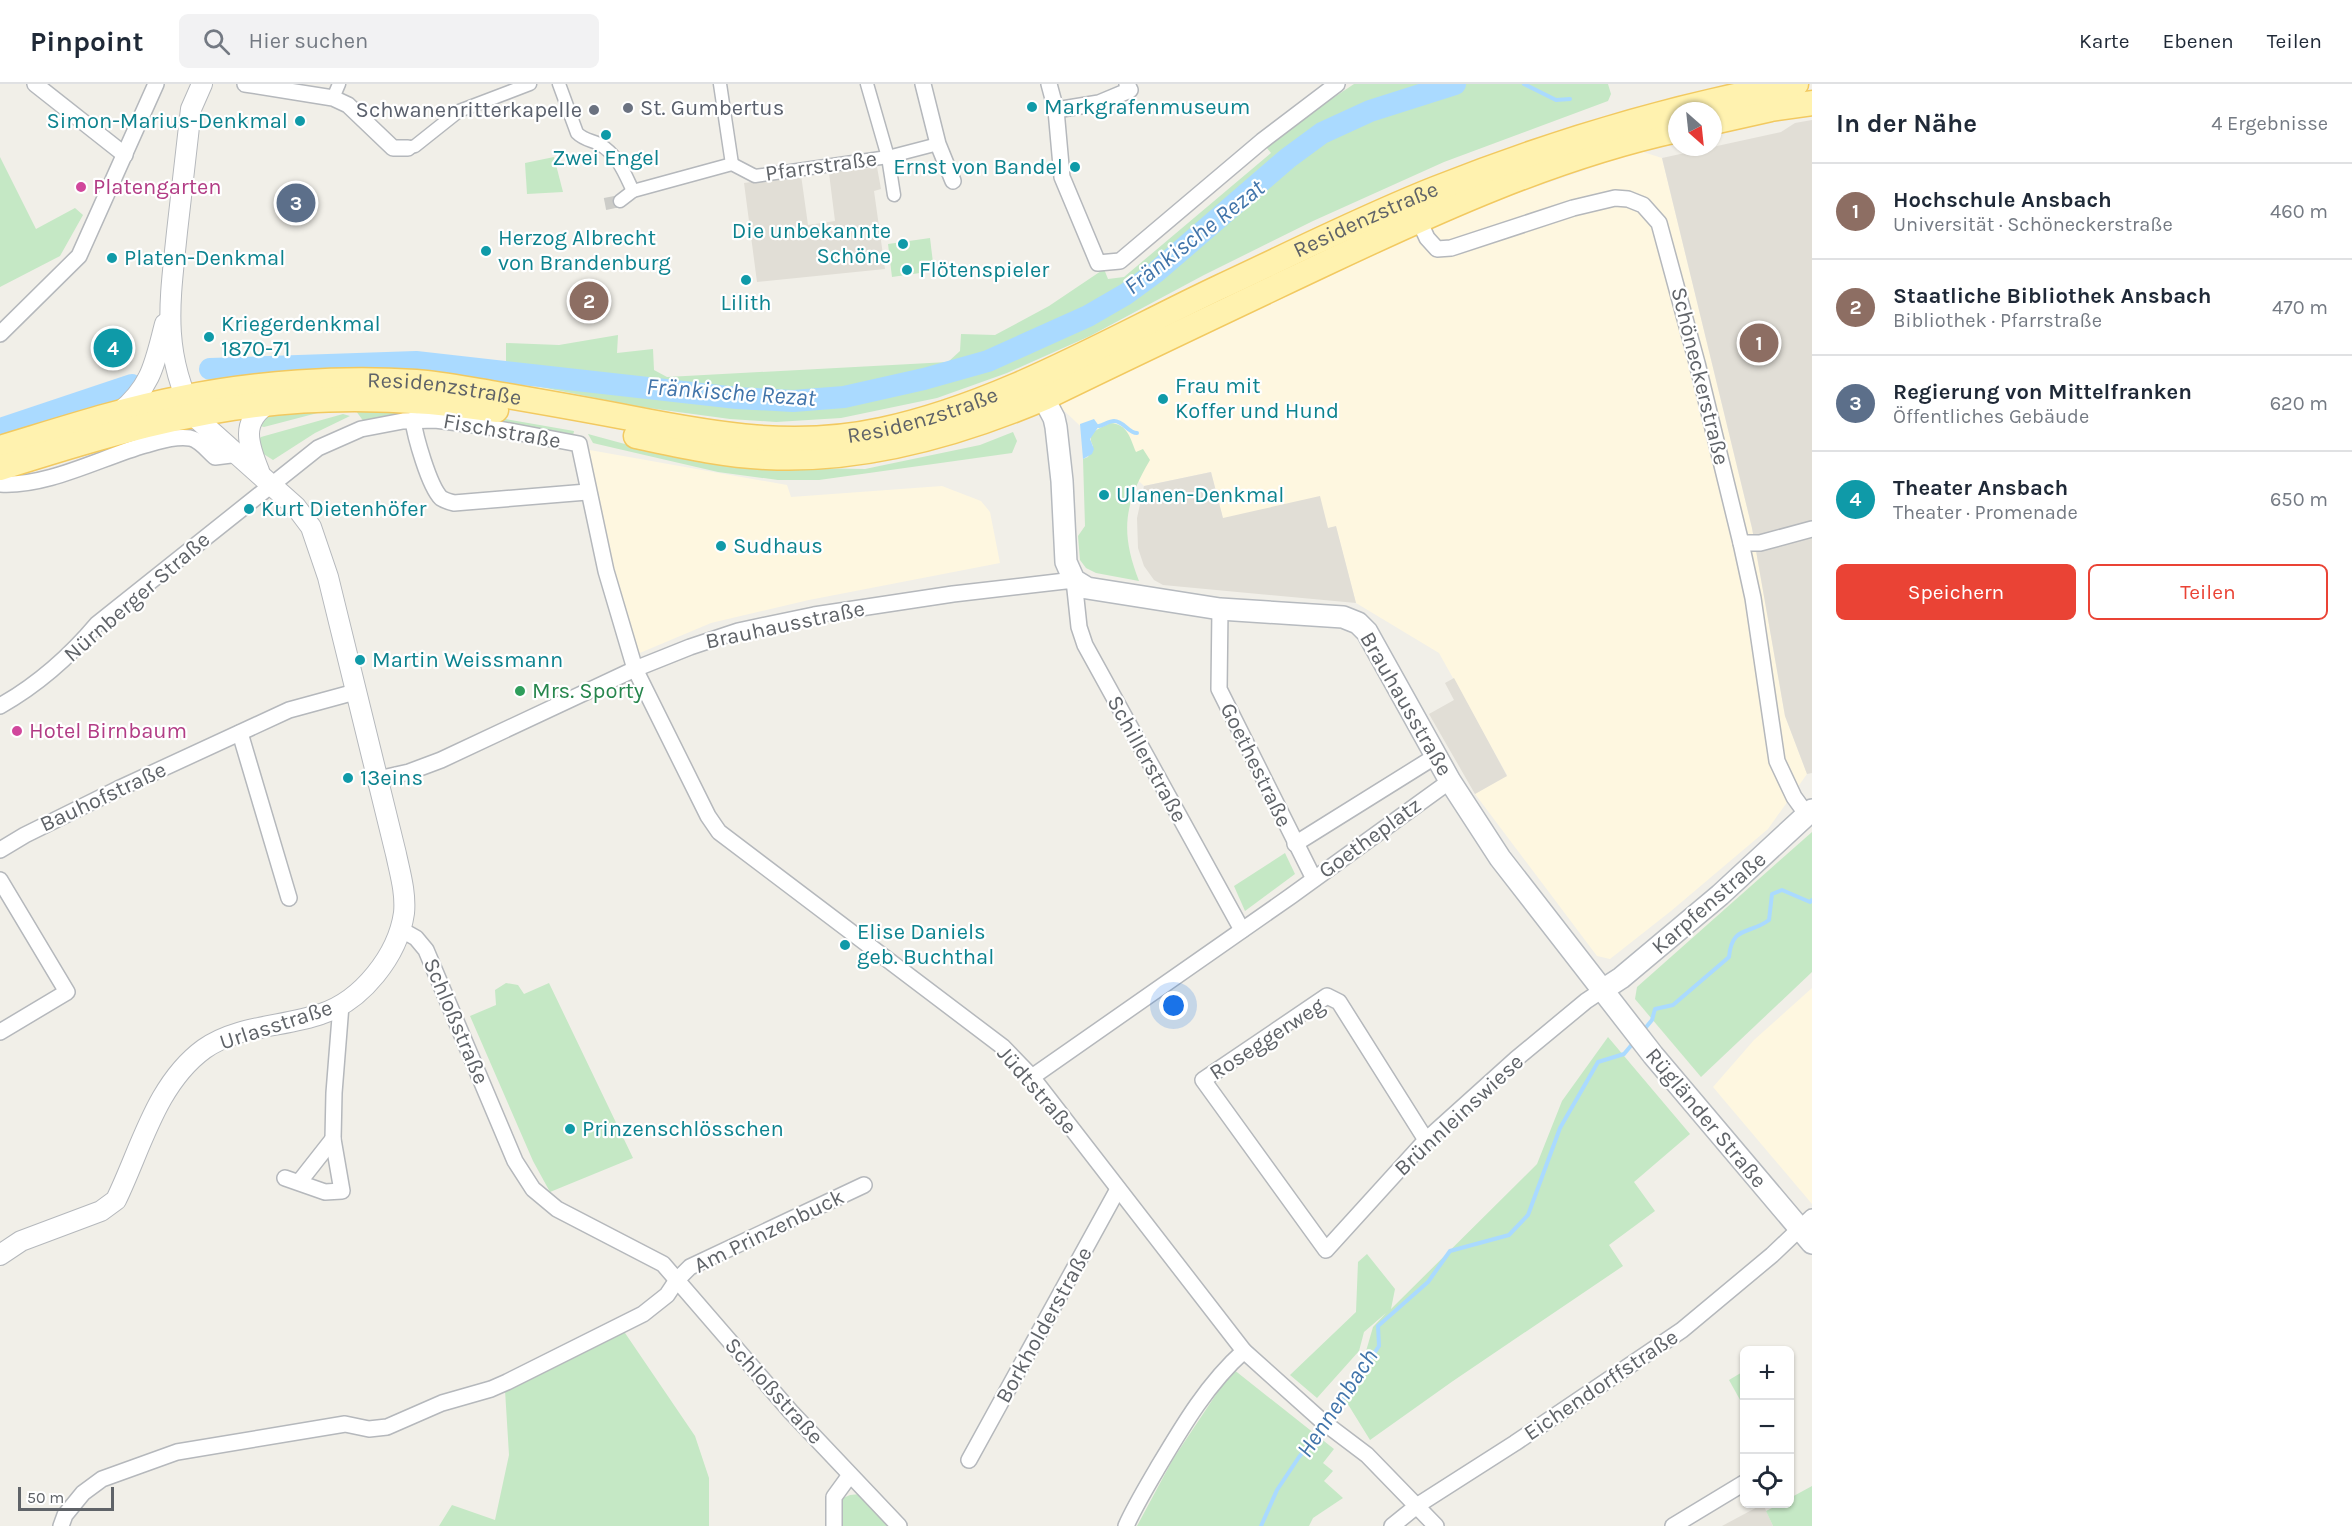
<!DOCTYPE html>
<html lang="de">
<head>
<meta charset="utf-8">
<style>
	body { margin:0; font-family:Karla,sans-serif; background:#f2f2f3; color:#1f2937 }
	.controls { position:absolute; right:18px; bottom:18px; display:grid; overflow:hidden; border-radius:9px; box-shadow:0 2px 4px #0004 }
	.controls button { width:54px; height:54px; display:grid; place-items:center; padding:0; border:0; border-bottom:2px solid #e0e1e3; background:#fff; color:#1f2937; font:30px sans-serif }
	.compass { position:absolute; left:1668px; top:18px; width:54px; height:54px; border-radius:50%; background:#fff; box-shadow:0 2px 4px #0004; rotate:153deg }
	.scale { position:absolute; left:18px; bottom:15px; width:96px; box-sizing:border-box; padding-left:6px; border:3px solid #5f6368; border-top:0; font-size:16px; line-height:21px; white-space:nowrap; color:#5f6368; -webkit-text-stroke:4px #fff; paint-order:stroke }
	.you { position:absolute; left:1174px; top:922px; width:21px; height:21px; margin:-15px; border:4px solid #fff; border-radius:50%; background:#1a73e8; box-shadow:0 0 0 9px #1a73e833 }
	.badge { display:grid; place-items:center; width:39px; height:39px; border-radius:50%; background:#ea4335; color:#fff; font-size:20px; font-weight:700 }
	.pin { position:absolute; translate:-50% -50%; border:3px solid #fff; box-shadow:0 2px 6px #0006 }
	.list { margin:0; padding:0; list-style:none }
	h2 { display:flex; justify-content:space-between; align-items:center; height:78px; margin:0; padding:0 24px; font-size:26px }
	h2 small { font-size:20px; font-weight:400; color:#747a83 }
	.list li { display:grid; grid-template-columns:39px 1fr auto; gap:18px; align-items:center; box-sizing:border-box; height:96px; padding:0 24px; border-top:2px solid #e0e1e3 }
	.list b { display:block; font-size:22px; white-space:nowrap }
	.list p { margin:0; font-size:20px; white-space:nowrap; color:#747a83 }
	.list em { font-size:20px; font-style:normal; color:#747a83 }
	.actions { display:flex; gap:12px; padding:18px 24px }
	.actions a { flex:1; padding:14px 0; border:2px solid #ea4335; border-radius:9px; text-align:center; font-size:21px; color:#ea4335 }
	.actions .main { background:#ea4335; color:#fff }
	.icon { flex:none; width:33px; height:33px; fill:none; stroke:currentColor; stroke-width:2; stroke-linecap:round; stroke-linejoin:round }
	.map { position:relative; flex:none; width:1812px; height:1442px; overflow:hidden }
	header { display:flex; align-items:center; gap:36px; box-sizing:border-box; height:84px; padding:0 30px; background:#fff; border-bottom:2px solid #e0e1e3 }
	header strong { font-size:28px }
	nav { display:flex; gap:33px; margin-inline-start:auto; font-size:21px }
	.search { width:420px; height:54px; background:#f2f2f3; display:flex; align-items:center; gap:15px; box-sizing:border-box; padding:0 21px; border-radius:9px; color:#747a83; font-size:22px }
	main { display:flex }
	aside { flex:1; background:#fff }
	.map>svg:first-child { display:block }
</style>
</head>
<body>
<header>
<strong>Pinpoint</strong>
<div class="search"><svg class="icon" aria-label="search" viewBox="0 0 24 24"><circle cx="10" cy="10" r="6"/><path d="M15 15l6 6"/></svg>Hier suchen</div>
<nav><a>Karte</a><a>Ebenen</a><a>Teilen</a></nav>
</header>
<main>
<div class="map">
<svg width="1812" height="1442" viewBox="0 0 1812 1442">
	<rect width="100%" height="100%" fill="#f1efe8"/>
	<g fill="#fef7e0">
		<path d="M 1640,67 L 1662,74 L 1752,444 L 1785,632 L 1807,690 L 1768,745 L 1671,827 L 1610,875 L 1597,872 L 1475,710 L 1507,691 L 1439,569 L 1356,519 L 1336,443 L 1328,444 L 1223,435 L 1211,388 L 1144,402 L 1058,321 L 1460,129 Z"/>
		<path d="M 584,365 L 787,401 L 791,413 L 942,402 L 981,417 L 990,428 L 1000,479 L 809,516 L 711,539 L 635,571 Z"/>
		<path d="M 1812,904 L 1812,1120 L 1713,1003 L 1754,956 Z"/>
	</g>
	<g fill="#e1ded6">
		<path d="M 1812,36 L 1812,689 L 1807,690 L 1785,632 L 1752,444 L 1662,74 L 1781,48 L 1795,39 Z"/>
		<path d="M 877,83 L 881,105 L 874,107 L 885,185 L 757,198 L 744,99 L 801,91 L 808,141 L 835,137 L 829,89 Z"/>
		<path d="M 1211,388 L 1223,434 L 1320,412 L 1328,444 L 1336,442 L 1356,519 L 1163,501 L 1154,496 L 1144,482 L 1138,464 L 1137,434 L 1144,402 Z"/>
		<path d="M 1454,594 L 1507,692 L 1475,710 L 1429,630 L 1454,616 L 1445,599 Z"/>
		<path d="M 1763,1420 L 1773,1442 L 1722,1442 Z"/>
	</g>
	<g fill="#c5e8c5">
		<path d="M 1354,0 L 1608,0 L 1611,10 L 1608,17 L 1444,78 L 1313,137 L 1204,191 L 1090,252 L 1007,289 L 937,314 L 841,334 L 776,338 L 730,335 L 641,323 L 506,296 L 506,259 L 559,261 L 618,251 L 617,269 L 653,265 L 654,286 L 667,293 L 948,278 L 960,267 L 961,250 L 995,251 L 1049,222 L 1104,185 L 1108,195 L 1124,193 L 1271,69 L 1266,63 L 1294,40 Z"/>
		<path d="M 0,73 L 36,145 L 75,124 L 83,131 L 60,172 L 0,203 Z"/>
		<path d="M 554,73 L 563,108 L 527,110 L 525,79 Z"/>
		<path d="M 930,154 L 934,187 L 892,193 L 888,160 Z"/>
		<path d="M 327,323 L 483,331 L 574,347 L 573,352 L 473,332 L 364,338 L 356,327 L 329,326 L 264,343 L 260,342 L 263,331 Z"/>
		<path d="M 343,330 L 350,332 L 315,349 L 273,376 L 262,369 L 257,357 L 261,353 Z"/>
		<path d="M 1110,339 C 1128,340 1130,354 1136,368 L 1143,365 L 1150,376 C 1124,420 1120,448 1139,497 L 1096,489 L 1086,484 L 1080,476 L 1078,452 L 1085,442 L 1083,375 L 1088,373 L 1093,362 C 1085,348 1101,344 1110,339 Z"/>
		<path d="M 1013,348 L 1017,357 L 1012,369 L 819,396 L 778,396 L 718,388 L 597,360 L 593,359 L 588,350 L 658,369 L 739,383 L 865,385 L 980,361 Z"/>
		<path d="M 1812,748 L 1812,888 L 1701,993 L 1635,915 L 1637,903 Z"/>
		<path d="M 1285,769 L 1295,790 L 1245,827 L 1234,802 Z"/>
		<path d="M 506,899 L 518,901 L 524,910 L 549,899 L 633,1074 L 550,1108 L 533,1077 L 470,932 L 496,921 L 495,906 Z"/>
		<path d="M 1608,953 L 1690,1050 L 1634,1098 L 1655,1127 L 1609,1161 L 1623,1182 L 1453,1297 L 1370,1356 L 1341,1309 L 1362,1281 L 1373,1243 L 1386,1229 L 1364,1248 L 1359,1267 L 1317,1314 L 1290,1291 L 1356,1228 L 1358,1178 L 1367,1170 L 1395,1205 L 1391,1225 L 1537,1080 L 1562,1017 Z"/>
		<path d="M 623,1246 L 695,1352 L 709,1394 L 709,1442 L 439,1442 L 452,1421 L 495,1436 L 509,1371 L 505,1306 Z"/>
		<path d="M 1233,1285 L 1334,1365 L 1323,1379 L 1333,1387 L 1324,1397 L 1343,1414 L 1313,1434 L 1309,1442 L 1137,1442 L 1173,1375 Z"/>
		<path d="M 1744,1287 L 1744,1323 L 1729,1296 Z"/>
		<path d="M 1812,1402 L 1812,1442 L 1773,1442 L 1766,1427 L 1780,1420 L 1790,1420 L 1790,1414 Z"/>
		<path d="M 860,1410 L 887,1442 L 843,1442 L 838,1425 L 841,1415 L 850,1411 Z"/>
	</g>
	<path fill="#aadaff" d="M 1094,335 L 1099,342 L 1090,355 L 1094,365 L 1092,370 L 1083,375 L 1080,340 Z"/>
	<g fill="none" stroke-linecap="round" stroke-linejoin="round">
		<g stroke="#aadaff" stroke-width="4">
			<path d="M 1524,0 L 1556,16 L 1570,15"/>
			<path d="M 1099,342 C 1104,341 1109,337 1114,337 C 1124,337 1128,349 1137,349"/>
			<path d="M 1642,948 L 1652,936 L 1655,925 L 1673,921 L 1729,873 C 1732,841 1749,851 1769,836 L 1772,810 L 1782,806 L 1810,818 L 1812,816"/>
			<path d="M 1329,1336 L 1379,1262 L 1378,1242 L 1428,1198 L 1450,1167 L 1509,1151 L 1528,1131 L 1560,1044 L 1598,978 L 1624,970 L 1634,958"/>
			<path d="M 1261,1442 L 1277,1406 L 1299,1373 L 1325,1342"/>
		</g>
		<g stroke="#aadaff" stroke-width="22">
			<path d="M 210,285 L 416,278 L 737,314 L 793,317 L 844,313 L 924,295 L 988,277 L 1088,232 L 1126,210 L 1156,188 L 1288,74 L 1322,49 L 1370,27 L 1455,0"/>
			<path d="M 0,345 L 132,301"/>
		</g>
		<path stroke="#ccccc8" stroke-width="12" stroke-dasharray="12 6" stroke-linecap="butt" d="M 605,120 L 620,117"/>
		<g stroke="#b5b8bc" stroke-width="15">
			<g id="pedestrian">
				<path d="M 559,0 L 577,49 C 584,56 591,56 599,60 C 618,71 624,88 633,107"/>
				<path d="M 720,0 L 732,80"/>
				<path d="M 867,0 L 888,73 L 894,111"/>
				<path d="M 333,14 L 339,0"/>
				<path d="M 408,64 L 415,62 L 459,27 L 530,0"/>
				<path d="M 620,117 L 633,107 L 732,80 L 755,92 L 888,73 L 938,60"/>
			</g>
		</g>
		<g stroke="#b5b8bc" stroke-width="18">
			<g id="minor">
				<path d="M 35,0 L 125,71"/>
				<path d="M 245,0 L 333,14 L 348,21 L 393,64 L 408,64"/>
				<path d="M 923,0 L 938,60 L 953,97"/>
				<path d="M 1049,0 L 1056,26 L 1062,93 L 1098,179 L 1120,177 L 1262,57 L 1337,0"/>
				<path d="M 1056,26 L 1099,19 L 1130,6 L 1127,0"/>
				<path d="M 1416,130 L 1427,154 L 1437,165 L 1451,164 L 1573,124 L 1615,114 L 1628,115 L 1643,121 L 1659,139 L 1697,279 L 1741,459 L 1753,514 L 1777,677 L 1794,713 L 1807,731"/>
				<path d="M 0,250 L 79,172 L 156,0"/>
				<path d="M 413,336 C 415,352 429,402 441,414 C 444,416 450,418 454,419 L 587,408"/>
				<path d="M 0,400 C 47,403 100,374 145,361 C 160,357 175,352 190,354 C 200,356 208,367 215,373 L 239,370"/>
				<path d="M 1741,459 L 1760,459 L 1812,445"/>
				<path d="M 1220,525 L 1219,605 L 1314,795"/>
				<path d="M 0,622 C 37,601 70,572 97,540 L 318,364 L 361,345 L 403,337 L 435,336 L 483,342 L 579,360 L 606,487 L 635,585 L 708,732 L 719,748 L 1003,963 L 1032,993 L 1244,1267 L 1322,1337 L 1367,1371 L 1436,1442"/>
				<path d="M 240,649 L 289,814"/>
				<path d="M 378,695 L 409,688 L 441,676 L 635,585 L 690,563 L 738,547 L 814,531 L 953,510 L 1074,496 L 1079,543 L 1085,561 L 1242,846"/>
				<path d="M 1295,760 L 1436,672"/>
				<path d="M 0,766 L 25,751 L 118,705 L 289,626 L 355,608"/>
				<path d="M 0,796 L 67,908 L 0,948"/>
				<path d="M 400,845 L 416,854 L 426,866 L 515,1077 L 533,1105 L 557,1125 L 663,1180 L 791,1328 L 899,1442"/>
				<path d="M 1032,993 L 1291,812 L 1450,697"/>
				<path d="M 1426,1056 L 1339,918 L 1327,912 L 1203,996 L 1326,1166 L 1426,1056 L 1516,975 L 1586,917 L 1601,907"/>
				<path d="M 285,1094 L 325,1108 L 342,1107 L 333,1055 L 334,1009 L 341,921"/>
				<path d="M 300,1097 L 333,1055"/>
				<path d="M 969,1376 L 1118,1105"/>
				<path d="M 61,1442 L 65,1431 L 83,1409 L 102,1395 L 177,1368 L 345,1340 L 369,1345 L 387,1343 L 442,1319 L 491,1305 L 507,1298 L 643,1230 L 667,1211 L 677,1196 L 690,1183 L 864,1101"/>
				<path d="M 834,1442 L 834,1413 L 850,1391"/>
				<path d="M 1126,1442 C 1135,1422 1146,1404 1157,1385 C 1182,1343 1207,1300 1244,1267"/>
				<path d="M 1392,1442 L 1418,1421 L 1515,1359 L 1682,1246 L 1772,1171 L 1812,1133"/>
				<path d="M 1673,1442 L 1744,1399"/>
			</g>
		</g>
		<g stroke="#b5b8bc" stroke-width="22">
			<g id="tertiary">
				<path d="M 120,328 C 152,302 155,278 165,240"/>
				<path d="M 259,387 C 248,360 240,337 269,319"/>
				<path d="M 0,1171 L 21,1157 L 101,1127 L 116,1116 C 141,1065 156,1000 204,965 C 238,941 284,943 321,930 C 362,917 398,871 404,829 C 406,809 400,789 396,770 L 328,493 L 311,443 L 296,423 L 194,332 C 161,266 170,217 177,148 C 182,107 186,66 191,25 L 202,0"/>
			</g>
		</g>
		<g stroke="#b6babf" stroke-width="24">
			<g id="secondary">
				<path d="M 1036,300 L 1054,334 L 1056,343 L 1062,397 L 1066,478 L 1074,496 L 1087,504 L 1220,525 L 1343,533 L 1358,539 L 1367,548 L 1450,697 L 1500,774 L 1653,971 L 1812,1159"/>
				<path d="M 1601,907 L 1621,894 L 1720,811 L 1812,726"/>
			</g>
		</g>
		<g stroke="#f2c960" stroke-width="27">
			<g id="primary">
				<path d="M 1713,38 L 1771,25 L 1812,19"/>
				<path d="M 636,352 C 679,361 722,371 766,373 C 862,378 957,351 1044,314 C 1136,269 1229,225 1322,181 C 1436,127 1554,73 1677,46"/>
				<path id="s1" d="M 0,364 C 60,346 120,326 182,314 C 256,299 340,293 416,298 C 441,300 466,305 491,309 C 537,317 584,325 630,334 C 717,351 795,365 882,346 C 1002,320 1110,255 1220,203 C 1291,170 1362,134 1435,105 C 1551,59 1672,22 1796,0"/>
				<path d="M 0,384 C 76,360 153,336 233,324 C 319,311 410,313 496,326"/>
			</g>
		</g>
		<use href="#pedestrian" stroke="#fff" stroke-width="12"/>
		<use href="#minor" stroke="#fff" stroke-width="15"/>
		<use href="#tertiary" stroke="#fff" stroke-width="20"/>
		<use href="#secondary" stroke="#fff" stroke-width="21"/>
		<use href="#primary" stroke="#fff2af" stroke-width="24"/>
	</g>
	<g fill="#0f9aa8" stroke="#fff" stroke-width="2">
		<circle cx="1032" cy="23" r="6"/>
		<circle cx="300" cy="37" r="6"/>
		<circle cx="606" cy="51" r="6"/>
		<circle cx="1075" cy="83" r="6"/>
		<circle cx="903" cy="160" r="6"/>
		<circle cx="486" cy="167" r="6"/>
		<circle cx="112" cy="174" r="6"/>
		<circle cx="907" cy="186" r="6"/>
		<circle cx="746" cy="196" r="6"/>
		<circle cx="209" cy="253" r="6"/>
		<circle cx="1163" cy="315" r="6"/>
		<circle cx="1104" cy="411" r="6"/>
		<circle cx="249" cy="425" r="6"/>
		<circle cx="721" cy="462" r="6"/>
		<circle cx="360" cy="576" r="6"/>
		<circle cx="348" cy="694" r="6"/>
		<circle cx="845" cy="861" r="6"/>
		<circle cx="570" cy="1045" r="6"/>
	</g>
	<g fill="#6b7280" stroke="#fff" stroke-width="2">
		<circle cx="628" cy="24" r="6"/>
		<circle cx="594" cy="26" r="6"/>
	</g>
	<g fill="#d1479c" stroke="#fff" stroke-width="2">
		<circle cx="81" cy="103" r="6"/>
		<circle cx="17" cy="647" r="6"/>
	</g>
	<circle fill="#2e9e5b" stroke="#fff" stroke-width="2" cx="520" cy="607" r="6"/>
	<g text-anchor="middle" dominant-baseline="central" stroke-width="4.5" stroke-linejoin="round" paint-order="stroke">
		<g font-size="22" fill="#0d838f" stroke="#fff" text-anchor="start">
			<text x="1044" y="23">Markgrafenmuseum</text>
			<text x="288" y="37" text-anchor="end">Simon-Marius-Denkmal</text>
			<text x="606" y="74" text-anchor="middle">Zwei Engel</text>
			<text x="1063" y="83" text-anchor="end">Ernst von Bandel</text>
			<text x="891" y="147" text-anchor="end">Die unbekannte<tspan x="891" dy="25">Schöne</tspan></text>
			<text x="498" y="154">Herzog Albrecht<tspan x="498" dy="25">von Brandenburg</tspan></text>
			<text x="124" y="174">Platen-Denkmal</text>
			<text x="919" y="186">Flötenspieler</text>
			<text x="746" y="219" text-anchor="middle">Lilith</text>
			<text x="221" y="240">Kriegerdenkmal<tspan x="221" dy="25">1870-71</tspan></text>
			<text x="1175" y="302">Frau mit<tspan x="1175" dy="25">Koffer und Hund</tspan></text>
			<text x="1116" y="411">Ulanen-Denkmal</text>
			<text x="261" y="425">Kurt Dietenhöfer</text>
			<text x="733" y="462">Sudhaus</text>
			<text x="372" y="576">Martin Weissmann</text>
			<text x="360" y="694">13eins</text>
			<text x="857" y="848">Elise Daniels<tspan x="857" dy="25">geb. Buchthal</tspan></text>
			<text x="582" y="1045">Prinzenschlösschen</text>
		</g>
		<g font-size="22" fill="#5b616d" stroke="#fff" text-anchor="start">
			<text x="640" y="24">St. Gumbertus</text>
			<text x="582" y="26" text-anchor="end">Schwanenritterkapelle</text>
		</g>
		<g font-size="22" fill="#5f6368" stroke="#fff">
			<text transform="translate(821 82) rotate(-8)">Pfarrstraße</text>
			<text stroke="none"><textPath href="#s1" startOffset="1424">Residenzstraße</textPath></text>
			<text transform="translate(1700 292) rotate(76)">Schöneckerstraße</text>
			<text stroke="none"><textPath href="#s1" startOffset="453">Residenzstraße</textPath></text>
			<text stroke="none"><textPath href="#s1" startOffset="938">Residenzstraße</textPath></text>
			<text transform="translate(502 347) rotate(10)">Fischstraße</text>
			<text transform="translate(137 513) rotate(-41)">Nürnberger Straße</text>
			<text transform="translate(785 541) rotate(-12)">Brauhausstraße</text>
			<text transform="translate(1406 620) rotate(60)">Brauhausstraße</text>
			<text transform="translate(1147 675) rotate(61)">Schillerstraße</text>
			<text transform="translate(1256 681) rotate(64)">Goethestraße</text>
			<text transform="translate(103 713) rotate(-25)">Bauhofstraße</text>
			<text transform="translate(1370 754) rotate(-36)">Goetheplatz</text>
			<text transform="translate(1709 819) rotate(-41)">Karpfenstraße</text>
			<text transform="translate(456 937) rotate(67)">Schloßstraße</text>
			<text transform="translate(276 941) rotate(-18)">Urlasstraße</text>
			<text transform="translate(1267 955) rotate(-33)">Roseggerweg</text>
			<text transform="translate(1037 1006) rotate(49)">Jüdtstraße</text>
			<text transform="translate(1459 1031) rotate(-43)">Brünnleinswiese</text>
			<text transform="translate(1706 1034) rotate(50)">Rügländer Straße</text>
			<text transform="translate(769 1147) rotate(-26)">Am Prinzenbuck</text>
			<text transform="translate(1044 1241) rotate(-61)">Borkholderstraße</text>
			<text transform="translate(1601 1301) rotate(-34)">Eichendorffstraße</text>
			<text transform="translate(774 1307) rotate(48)">Schloßstraße</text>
		</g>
		<g font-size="22" fill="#b23c85" stroke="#fff" text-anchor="start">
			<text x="93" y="103">Platengarten</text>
			<text x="29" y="647">Hotel Birnbaum</text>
		</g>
		<g font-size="22" fill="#27864d" stroke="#fff" text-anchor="start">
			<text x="532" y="607">Mrs. Sporty</text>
		</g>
		<g font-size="24" font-style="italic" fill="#4174aa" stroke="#fff">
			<text transform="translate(1194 153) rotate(-38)">Fränkische Rezat</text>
			<text transform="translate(731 308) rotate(4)">Fränkische Rezat</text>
			<text transform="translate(1337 1319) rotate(-56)">Hennenbach</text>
		</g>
	</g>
</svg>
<div class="controls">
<button>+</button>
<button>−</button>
<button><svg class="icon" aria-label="locate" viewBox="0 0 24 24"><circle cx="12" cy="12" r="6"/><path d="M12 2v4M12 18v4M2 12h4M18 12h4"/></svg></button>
</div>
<svg class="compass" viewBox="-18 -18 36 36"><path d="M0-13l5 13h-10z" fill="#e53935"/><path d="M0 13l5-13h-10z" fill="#747a83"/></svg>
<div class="scale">50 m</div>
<div class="you"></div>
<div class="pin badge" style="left:1759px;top:259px;background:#8d6e63">1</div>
<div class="pin badge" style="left:589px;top:217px;background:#8d6e63">2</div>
<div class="pin badge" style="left:296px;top:119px;background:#5c6f8a">3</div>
<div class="pin badge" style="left:113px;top:264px;background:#0f9aa8">4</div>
</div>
<aside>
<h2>In der Nähe<small>4 Ergebnisse</small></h2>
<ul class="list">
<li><span class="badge" style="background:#8d6e63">1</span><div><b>Hochschule Ansbach</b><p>Universität · Schöneckerstraße</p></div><em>460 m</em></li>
<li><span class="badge" style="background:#8d6e63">2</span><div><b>Staatliche Bibliothek Ansbach</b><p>Bibliothek · Pfarrstraße</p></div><em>470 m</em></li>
<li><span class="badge" style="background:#5c6f8a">3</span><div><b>Regierung von Mittelfranken</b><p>Öffentliches Gebäude</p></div><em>620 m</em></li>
<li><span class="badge" style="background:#0f9aa8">4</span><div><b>Theater Ansbach</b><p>Theater · Promenade</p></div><em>650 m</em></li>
</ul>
<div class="actions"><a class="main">Speichern</a><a>Teilen</a></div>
</aside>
</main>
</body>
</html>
